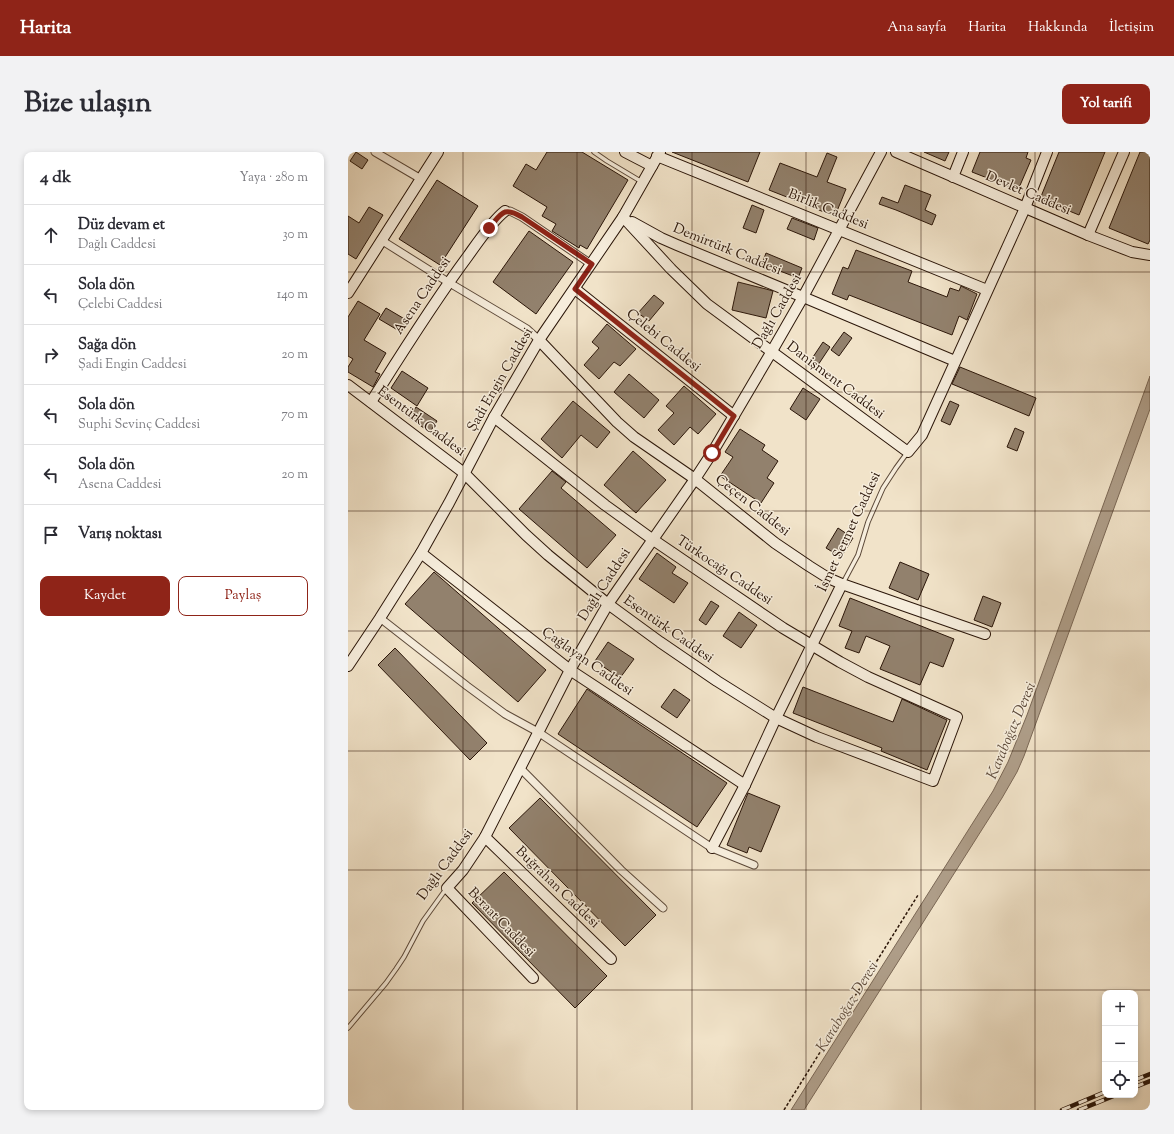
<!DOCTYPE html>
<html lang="tr">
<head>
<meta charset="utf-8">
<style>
	body { margin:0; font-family:"Sorts Mill Goudy",serif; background:#f2f2f3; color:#2b2b33 }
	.controls { position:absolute; right:12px; bottom:12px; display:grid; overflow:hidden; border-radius:8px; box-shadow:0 2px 6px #0003 }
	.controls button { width:36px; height:36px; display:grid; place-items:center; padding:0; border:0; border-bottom:1px solid #e1e1e2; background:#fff; color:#2b2b33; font:20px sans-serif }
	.stop { position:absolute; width:12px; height:12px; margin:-9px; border:3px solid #8f2418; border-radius:50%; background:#fff }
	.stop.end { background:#8f2418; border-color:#fff; box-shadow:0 1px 4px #0008 }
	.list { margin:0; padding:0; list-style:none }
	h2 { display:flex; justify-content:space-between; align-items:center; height:52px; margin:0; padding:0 16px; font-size:17px }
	h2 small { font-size:13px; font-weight:400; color:#7c7c81 }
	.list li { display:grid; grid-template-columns:26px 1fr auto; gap:12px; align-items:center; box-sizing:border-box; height:60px; padding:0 16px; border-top:1px solid #e1e1e2 }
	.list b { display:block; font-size:15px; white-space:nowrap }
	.list p { margin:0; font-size:13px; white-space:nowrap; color:#7c7c81 }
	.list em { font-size:13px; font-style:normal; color:#7c7c81 }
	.actions { display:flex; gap:8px; padding:12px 16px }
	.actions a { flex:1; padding:9px 0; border:1px solid #8f2418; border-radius:8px; text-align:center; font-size:14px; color:#8f2418 }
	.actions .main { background:#8f2418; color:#fff }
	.icon { flex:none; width:22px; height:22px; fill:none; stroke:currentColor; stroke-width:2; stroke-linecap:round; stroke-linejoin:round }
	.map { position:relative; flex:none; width:802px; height:958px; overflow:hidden; border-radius:8px }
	header { display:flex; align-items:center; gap:24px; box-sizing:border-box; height:56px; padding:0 20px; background:#8f2418; color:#fff }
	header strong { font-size:19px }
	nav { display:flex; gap:22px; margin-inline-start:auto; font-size:14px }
	.intro { display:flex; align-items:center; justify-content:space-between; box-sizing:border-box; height:96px; padding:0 24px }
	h1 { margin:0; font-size:28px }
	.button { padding:10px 18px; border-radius:8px; background:#8f2418; color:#fff; font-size:14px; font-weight:700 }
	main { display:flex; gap:24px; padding:0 24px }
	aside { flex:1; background:#fff; border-radius:8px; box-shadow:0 2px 6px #0003 }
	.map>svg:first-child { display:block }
</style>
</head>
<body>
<header>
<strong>Harita</strong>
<nav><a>Ana sayfa</a><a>Harita</a><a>Hakkında</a><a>İletişim</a></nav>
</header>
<div class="intro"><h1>Bize ulaşın</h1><a class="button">Yol tarifi</a></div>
<main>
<aside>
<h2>4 dk<small>Yaya · 280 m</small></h2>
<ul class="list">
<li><svg class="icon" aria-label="ahead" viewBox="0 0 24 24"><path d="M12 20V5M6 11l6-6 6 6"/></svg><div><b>Düz devam et</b><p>Dağlı Caddesi</p></div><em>30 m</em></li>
<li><svg class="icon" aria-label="left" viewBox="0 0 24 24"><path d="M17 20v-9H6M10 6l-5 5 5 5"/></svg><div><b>Sola dön</b><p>Çelebi Caddesi</p></div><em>140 m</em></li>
<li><svg class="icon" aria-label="right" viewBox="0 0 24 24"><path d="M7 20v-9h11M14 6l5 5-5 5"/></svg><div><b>Sağa dön</b><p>Şadi Engin Caddesi</p></div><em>20 m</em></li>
<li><svg class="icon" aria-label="left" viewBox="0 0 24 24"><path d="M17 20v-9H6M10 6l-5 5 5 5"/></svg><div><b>Sola dön</b><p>Suphi Sevinç Caddesi</p></div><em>70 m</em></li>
<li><svg class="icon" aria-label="left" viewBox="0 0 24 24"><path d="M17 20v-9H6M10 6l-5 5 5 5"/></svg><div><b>Sola dön</b><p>Asena Caddesi</p></div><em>20 m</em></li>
<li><svg class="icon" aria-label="arrive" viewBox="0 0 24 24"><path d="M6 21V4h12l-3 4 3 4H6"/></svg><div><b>Varış noktası</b></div></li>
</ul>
<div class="actions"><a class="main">Kaydet</a><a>Paylaş</a></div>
</aside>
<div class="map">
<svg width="802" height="958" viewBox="0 0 802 958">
	<rect width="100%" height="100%" fill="#f1e3c9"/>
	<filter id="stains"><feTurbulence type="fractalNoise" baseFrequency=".005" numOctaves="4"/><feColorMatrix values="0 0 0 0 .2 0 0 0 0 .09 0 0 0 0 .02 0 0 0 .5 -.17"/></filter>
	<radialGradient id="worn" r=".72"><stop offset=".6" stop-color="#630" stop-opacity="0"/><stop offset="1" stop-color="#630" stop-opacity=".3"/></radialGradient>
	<path fill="#ae9d88" stroke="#7a6755" d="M 802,224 L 802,257 L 676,604 L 669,620 L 654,646 L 456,958 L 443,958 L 645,639 L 660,610 L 679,563 Z"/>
	<g fill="#92816d" stroke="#2b1609">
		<path d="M 8,0 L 20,8 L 14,17 L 2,9 Z"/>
		<path d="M 199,0 L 234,0 L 280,28 L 239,97 L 232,93 L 231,96 L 204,79 L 208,72 L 194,64 L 199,55 L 165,34 L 178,12 L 188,18 Z"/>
		<path d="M 324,0 L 412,0 L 400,30 Z"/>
		<path d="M 576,0 L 601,0 L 597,9 Z"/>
		<path d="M 632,0 L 680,0 L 678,6 L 683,8 L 670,38 L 624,20 Z"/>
		<path d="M 711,0 L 757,0 L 731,63 L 692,47 Z"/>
		<path d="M 792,0 L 802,0 L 802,88 L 800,92 L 761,76 Z"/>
		<path d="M 479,1 L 489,5 L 479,30 L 498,37 L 487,64 L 468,57 L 471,50 L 452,43 L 449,49 L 421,38 L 432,11 L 469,25 Z"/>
		<path d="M 89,28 L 130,54 L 92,113 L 51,87 Z"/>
		<path d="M 557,33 L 583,43 L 577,58 L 588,63 L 584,73 L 548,58 L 531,52 L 534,45 L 550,51 Z"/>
		<path d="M 404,53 L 416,58 L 408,81 L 395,76 Z"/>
		<path d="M 21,55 L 35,63 L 8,107 L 0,102 L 0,64 L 11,71 Z"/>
		<path d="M 444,66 L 470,76 L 466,88 L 439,77 Z"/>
		<path d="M 181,79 L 225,110 L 188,162 L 145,130 Z"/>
		<path d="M 508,98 L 564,119 L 560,130 L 599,145 L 602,136 L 611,139 L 613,134 L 629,142 L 619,168 L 611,164 L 604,183 L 501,143 L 499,148 L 484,142 L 495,115 L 500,117 Z"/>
		<path d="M 418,101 L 454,116 L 450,126 L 414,112 Z"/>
		<path d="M 390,130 L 418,137 L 425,139 L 418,166 L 384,158 Z"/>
		<path d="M 306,143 L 316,151 L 301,169 L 290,161 Z"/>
		<path d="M 10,149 L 32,162 L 16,188 L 38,201 L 27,220 L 32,222 L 25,235 L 0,220 L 0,215 L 5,207 L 0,204 L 0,165 Z"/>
		<path d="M 38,156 L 60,169 L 53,180 L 31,167 Z"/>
		<path d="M 259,172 L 288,197 L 272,214 L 266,210 L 251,227 L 236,213 L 251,196 L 244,190 Z"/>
		<path d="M 496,180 L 504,186 L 491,204 L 483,198 Z"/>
		<path d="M 475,190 L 482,195 L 470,213 L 463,208 Z"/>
		<path d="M 612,215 L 688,246 L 681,264 L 604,232 Z"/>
		<path d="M 54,219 L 80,236 L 69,254 L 43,236 Z"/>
		<path d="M 281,222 L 311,248 L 296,266 L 266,240 Z"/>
		<path d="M 336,234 L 368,262 L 350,282 L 342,275 L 326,293 L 310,278 L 326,261 L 318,254 Z"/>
		<path d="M 455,236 L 472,247 L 458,268 L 442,257 Z"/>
		<path d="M 225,249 L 262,280 L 249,296 L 233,283 L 214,306 L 193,287 Z"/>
		<path d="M 602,249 L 611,253 L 602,273 L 593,269 Z"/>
		<path d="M 68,255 L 89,269 L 82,280 L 61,266 Z"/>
		<path d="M 667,276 L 676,280 L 669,299 L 659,295 Z"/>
		<path d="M 392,277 L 417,293 L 414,298 L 430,309 L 419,326 L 426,331 L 413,351 L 372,324 L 385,305 L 377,300 Z"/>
		<path d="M 285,299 L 318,328 L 288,361 L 256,333 Z"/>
		<path d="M 204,319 L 218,330 L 213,336 L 268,383 L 239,416 L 171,357 Z"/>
		<path d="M 490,376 L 505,386 L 493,405 L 478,396 Z"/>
		<path d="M 309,401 L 328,415 L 324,421 L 340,431 L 326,451 L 291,427 Z"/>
		<path d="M 552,410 L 581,422 L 570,448 L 541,436 Z"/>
		<path d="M 86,420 L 198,518 L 170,550 L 57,452 Z"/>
		<path d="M 635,444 L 653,451 L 644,475 L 626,468 Z"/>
		<path d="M 502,446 L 606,487 L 595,515 L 582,510 L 572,533 L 532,517 L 542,494 L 518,484 L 511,501 L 497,496 L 504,479 L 491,474 Z"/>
		<path d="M 363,449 L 371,454 L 358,473 L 351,468 Z"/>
		<path d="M 391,460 L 409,473 L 393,496 L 375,484 Z"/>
		<path d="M 260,490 L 286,507 L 272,526 L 247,509 Z"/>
		<path d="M 47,496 L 139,591 L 122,608 L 30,513 Z"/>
		<path d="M 455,535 L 545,570 L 554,547 L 599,568 L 579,618 L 533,599 L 534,596 L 445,561 Z"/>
		<path d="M 239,537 L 379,631 L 349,675 L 210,582 Z"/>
		<path d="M 326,537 L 342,548 L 329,566 L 313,555 Z"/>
		<path d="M 400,641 L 432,654 L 413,700 L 401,695 L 399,701 L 379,693 Z"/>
		<path d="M 192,646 L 308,763 L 277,794 L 161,676 Z"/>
		<path d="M 156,720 L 259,824 L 227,856 L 124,751 Z"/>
	</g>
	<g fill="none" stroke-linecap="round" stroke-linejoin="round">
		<g stroke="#5c4939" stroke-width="5.5">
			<g id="lane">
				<path d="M 246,0 L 259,9 L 294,30"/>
				<path d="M 495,431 L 510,403 L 520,370 L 535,336 L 548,316 L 559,301"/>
				<path d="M 0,876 L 38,831 L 48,817 L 56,805 L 75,769 L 98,737"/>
			</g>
		</g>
		<g stroke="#5c4939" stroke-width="9">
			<g id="street">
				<path d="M 27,0 L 73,27"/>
				<path d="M 157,59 L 162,59 L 174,65 L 243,112"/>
				<path d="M 33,88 L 100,130 L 179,177 L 191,188"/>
				<path d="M 32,466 L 119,534 L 157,562 L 190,580 L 364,696 L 406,713"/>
				<path d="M 172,616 L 273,718 L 315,756"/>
			</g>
		</g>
		<g stroke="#2b1609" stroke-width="12">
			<g id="secondary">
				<path d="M 277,0 L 304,14"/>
				<path d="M 548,0 L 740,83 L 784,100 L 802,103"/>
				<path d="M 309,4 L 639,138"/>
				<path d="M 605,25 L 615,0"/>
				<path d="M 275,65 L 323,117 L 359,152 L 560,300 L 574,283 L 677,56 L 699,0"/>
				<path d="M 284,70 L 313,86 L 329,93 L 455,145 L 607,209"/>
				<path d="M 740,83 L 776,0"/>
				<path d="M 227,137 L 386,264"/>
				<path d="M 0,141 L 90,0"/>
				<path d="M 191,188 L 269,270 L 286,285 L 347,327 L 427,391 L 461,414 L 480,426 L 494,432 L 637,482"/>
				<path d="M 0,233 L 116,321 L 178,383 L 200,403 L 260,452 L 312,490 L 369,529 L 428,566 L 469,585 L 585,629 L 609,565 L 520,525 L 492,510 L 435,476 L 304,387 L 257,353 L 146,265"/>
				<path d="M 23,250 C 54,201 85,151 120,104 C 130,90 144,69 157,59"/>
				<path d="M 73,401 L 222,518 L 397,633"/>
				<path d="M 0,514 L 32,466 L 73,401 L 101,351 L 146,265 L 191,188 L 275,65 L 312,0"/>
				<path d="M 137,685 L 263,807"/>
				<path d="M 364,696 L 397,633 L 428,566 L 494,432"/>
				<path d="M 185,826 L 99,736 L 115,718 L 137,685 L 222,518 L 260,452 L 347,327 L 364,301 L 424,199 L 455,145 L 533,0"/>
			</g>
		</g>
		<path stroke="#2b1609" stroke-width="1.5" stroke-dasharray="3 2" stroke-linecap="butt" d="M 436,958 L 570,743"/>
		<use href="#lane" stroke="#f6eddc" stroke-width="3.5"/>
		<use href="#street" stroke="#f6eddc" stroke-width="7"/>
		<use href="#secondary" stroke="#f6eddc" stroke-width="10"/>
		<g stroke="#2b1609" stroke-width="4.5">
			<g id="rail">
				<path d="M 787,928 L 802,922"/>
				<path d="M 787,935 L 802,929"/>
				<path d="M 714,958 L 757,940"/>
				<path d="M 731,958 L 768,943"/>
			</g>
		</g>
		<use href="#rail" stroke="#f6eddc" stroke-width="3" stroke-dasharray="9" stroke-linecap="butt"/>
	</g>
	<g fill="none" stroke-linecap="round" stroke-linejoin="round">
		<path stroke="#8f2418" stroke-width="5" d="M 141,76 C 154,61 155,54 174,65 L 244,112 L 227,137 L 386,264 L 364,301"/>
	</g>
	<path fill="none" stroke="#2b1609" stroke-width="1" stroke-opacity="0.55" d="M 115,0 L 115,958M 229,0 L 229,958M 344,0 L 344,958M 458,0 L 458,958M 573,0 L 573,958M 687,0 L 687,958M 0,120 L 802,120M 0,240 L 802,240M 0,359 L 802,359M 0,479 L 802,479M 0,599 L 802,599M 0,718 L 802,718M 0,838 L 802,838"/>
	<g text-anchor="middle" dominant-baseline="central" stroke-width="3" stroke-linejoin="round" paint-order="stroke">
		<g font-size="14" fill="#2b1609" stroke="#f6eddc">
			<text transform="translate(680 42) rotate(23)">Devlet Caddesi</text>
			<text transform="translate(480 58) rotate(22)">Birlik Caddesi</text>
			<text transform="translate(379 98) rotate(22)">Demirtürk Caddesi</text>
			<text transform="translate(75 144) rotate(-56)">Asena Caddesi</text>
			<text transform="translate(430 160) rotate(-60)">Dağlı Caddesi</text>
			<text transform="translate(315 189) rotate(39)">Çelebi Caddesi</text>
			<text transform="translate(153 228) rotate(-60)">Şadi Engin Caddesi</text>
			<text transform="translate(487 229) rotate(37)">Danişment Caddesi</text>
			<text transform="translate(73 270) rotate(37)">Esentürk Caddesi</text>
			<text transform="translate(404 354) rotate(38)">Çeçen Caddesi</text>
			<text transform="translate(502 380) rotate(-65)">İsmet Sermet Caddesi</text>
			<text transform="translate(376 419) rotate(34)">Türkocağı Caddesi</text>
			<text transform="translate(257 433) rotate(-57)">Dağlı Caddesi</text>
			<text transform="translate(320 478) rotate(35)">Esentürk Caddesi</text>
			<text transform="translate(239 510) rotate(35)">Çağlayan Caddesi</text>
			<text transform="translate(98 713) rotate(-54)">Dağlı Caddesi</text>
			<text transform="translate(209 736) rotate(44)">Buğrahan Caddesi</text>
			<text transform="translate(153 771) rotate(46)">Beraat Caddesi</text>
		</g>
		<g font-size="15" font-style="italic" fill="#5f4c3c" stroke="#f6eddc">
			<text transform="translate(664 579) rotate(-67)">Karaboğaz Deresi</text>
			<text transform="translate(500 855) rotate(-58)">Karaboğaz Deresi</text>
		</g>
	</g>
	<rect width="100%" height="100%" filter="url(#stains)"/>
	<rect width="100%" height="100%" fill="url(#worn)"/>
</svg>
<div class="controls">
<button>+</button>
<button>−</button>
<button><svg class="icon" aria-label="locate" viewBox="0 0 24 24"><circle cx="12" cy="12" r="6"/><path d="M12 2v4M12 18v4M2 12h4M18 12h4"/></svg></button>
</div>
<div class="stop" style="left:364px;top:301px"></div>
<div class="stop end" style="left:141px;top:76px"></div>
</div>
</main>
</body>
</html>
